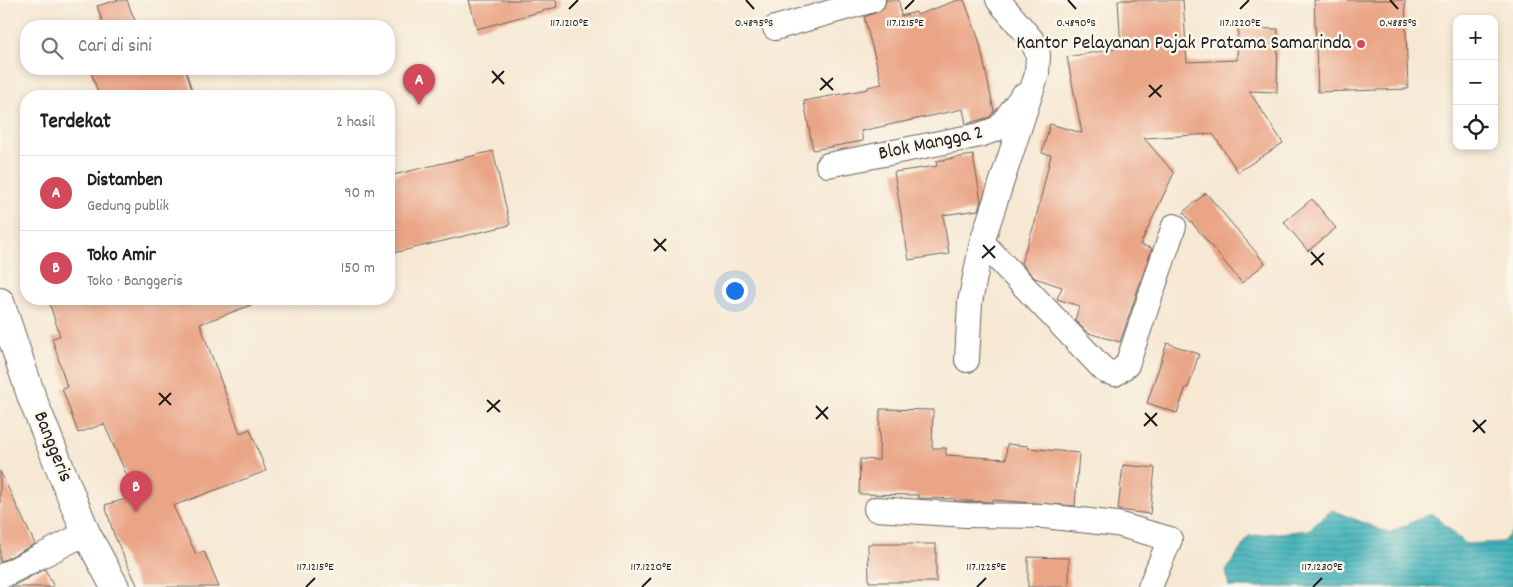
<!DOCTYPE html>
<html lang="id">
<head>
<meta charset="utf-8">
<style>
	body { margin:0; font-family:Dekko,sans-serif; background:#f2f2f2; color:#202124 }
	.controls { position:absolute; right:15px; top:15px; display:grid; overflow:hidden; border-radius:10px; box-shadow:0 2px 8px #0003 }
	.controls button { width:45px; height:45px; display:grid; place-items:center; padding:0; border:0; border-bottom:1px solid #e0e0e0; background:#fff; color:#202124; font:25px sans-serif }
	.you { position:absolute; left:734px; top:290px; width:18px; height:18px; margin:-12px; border:4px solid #fff; border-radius:50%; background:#1a73e8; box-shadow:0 0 0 8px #1a73e833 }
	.badge { display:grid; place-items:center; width:32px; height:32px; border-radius:50%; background:#d1495b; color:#fff; font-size:16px; font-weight:700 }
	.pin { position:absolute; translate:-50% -41px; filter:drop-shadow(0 1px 2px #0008) }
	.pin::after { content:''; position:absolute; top:26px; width:18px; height:15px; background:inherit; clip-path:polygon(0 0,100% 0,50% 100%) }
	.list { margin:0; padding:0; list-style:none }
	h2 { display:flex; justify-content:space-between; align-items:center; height:65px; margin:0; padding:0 20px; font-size:21px }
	h2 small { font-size:16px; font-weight:400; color:#757577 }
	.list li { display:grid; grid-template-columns:32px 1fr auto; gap:15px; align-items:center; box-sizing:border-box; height:75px; padding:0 20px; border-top:1px solid #e0e0e0 }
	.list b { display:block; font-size:19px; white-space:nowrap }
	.list p { margin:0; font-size:16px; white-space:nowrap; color:#757577 }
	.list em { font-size:16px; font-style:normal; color:#757577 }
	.icon { flex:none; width:28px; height:28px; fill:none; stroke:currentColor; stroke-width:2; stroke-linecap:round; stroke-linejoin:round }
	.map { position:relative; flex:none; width:1513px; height:587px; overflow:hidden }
	.search { position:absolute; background:#fff; box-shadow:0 2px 8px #0003; left:20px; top:20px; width:375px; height:55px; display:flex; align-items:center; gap:12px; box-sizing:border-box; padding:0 18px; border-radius:20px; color:#757577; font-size:19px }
	.panel { position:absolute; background:#fff; box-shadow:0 2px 8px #0003; left:20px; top:90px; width:375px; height:215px; border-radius:20px }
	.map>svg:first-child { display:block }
</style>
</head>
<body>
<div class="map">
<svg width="1513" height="587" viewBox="0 0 1513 587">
	<defs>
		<pattern id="water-rules" width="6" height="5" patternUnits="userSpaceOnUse" patternTransform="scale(1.25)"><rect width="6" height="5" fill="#41b2b9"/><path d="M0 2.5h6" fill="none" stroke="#369096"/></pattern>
	</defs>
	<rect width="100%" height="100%" fill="#fbf7ec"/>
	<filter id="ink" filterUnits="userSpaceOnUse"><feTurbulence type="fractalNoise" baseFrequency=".02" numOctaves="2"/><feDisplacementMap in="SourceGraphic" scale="10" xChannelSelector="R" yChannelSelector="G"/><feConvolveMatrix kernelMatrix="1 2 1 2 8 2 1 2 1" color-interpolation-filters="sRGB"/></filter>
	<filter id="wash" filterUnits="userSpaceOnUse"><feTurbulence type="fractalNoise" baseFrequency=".0096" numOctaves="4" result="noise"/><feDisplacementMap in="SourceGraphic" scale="20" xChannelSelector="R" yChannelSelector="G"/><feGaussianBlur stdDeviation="1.12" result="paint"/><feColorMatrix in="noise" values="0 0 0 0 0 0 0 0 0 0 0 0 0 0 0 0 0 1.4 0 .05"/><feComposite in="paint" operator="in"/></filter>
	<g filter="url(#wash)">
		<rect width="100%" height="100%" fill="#f6e8d3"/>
		<path fill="url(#water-rules)" stroke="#2e676a" d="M 1332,510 L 1389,533 L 1432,513 L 1466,544 L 1503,542 L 1513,530 L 1513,587 L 1229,587 L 1226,571 L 1249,536 L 1309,530 Z"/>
		<g id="blocks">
			<g fill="#eaa586">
				<path d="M 118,0 L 127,0 L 137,26 L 104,26 L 97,6 Z"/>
				<path d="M 469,0 L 556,0 L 557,7 L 477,29 Z"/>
				<path d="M 886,0 L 899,0 L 901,16 L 916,12 L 917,15 L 958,0 L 964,0 L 979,40 L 994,111 L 990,117 L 966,124 L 963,109 L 861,131 L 863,141 L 813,150 L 804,101 L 868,89 L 868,87 L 882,84 L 864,17 L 882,10 Z"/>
				<path d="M 1118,0 L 1183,0 L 1187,62 L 1237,60 L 1238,28 L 1278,29 L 1277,92 L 1249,91 L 1283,143 L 1238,172 L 1213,134 L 1144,138 L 1174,173 L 1140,245 L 1152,248 L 1120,342 L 1088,333 L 1075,320 L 1079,306 L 1057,299 L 1062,287 L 1035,278 L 1021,263 L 1035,222 L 1051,155 L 1042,153 L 1050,124 L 1082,133 L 1067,57 L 1121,48 Z"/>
				<path d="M 1314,0 L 1405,0 L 1408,89 L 1318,92 Z"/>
				<path d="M 90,69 L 185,69 L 194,96 L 99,96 Z"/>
				<path d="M 493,151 L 510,225 L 389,254 L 389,176 Z"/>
				<path d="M 973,155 L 981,201 L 978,210 L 943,215 L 949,254 L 909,260 L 894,172 L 937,166 L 936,161 Z"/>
				<path d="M 1206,193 L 1265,263 L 1242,283 L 1183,212 Z"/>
				<path d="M 1312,199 L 1336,228 L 1308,251 L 1284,222 Z"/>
				<path d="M 48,299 L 261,299 L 262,301 L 200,324 L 240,433 L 250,429 L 266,471 L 173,506 L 196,554 L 204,551 L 219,587 L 138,587 L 114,535 L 105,505 L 136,496 L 104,424 L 78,433 L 62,388 L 67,387 L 52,338 L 60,336 Z"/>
				<path d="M 1167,343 L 1199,354 L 1188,388 L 1186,387 L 1177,413 L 1147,403 Z"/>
				<path d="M 880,409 L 933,410 L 932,448 L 946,448 L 946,455 L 1006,459 L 1007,444 L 1028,446 L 1028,448 L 1079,453 L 1075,506 L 992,500 L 992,502 L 967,501 L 955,501 L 955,499 L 918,498 L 918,495 L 859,494 L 860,459 L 879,460 Z"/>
				<path d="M 1123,465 L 1155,468 L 1150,514 L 1118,510 Z"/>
				<path d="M 0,471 L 35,544 L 0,562 Z"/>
				<path d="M 868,544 L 936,544 L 936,582 L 869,582 Z"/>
				<path d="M 1028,557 L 1069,558 L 1069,587 L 1028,587 Z"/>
				<path d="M 45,569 L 54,587 L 11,587 Z"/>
			</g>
		</g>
	</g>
	<g filter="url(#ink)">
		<use href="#blocks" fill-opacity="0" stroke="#68635c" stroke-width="1"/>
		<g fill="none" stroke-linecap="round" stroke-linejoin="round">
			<g stroke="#68635c" stroke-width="26">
				<g id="minor">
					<path d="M 998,0 L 1032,40 L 1038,55 L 1037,74 L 982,242 L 1105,371 L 1115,374 L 1127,365 L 1174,226"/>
					<path d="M 775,28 L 873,0"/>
					<path d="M 828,165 L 980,135 L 999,128 L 1022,96"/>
					<path d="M 967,360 L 970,302 L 982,242"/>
					<path d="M 876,509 L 966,515 L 1044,516 L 1117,524 L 1170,539 L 1150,587"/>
					<path d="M 0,577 L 86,533"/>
				</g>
			</g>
			<g stroke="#68635c" stroke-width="30">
				<path id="tertiary" d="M 0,302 L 32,398 L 86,533 L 115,587"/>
			</g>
			<use href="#minor" stroke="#fff" stroke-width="24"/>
			<use href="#tertiary" stroke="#fff" stroke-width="28"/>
		</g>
	</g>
	<path fill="none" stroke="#1c1c1c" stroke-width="2" d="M 746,0 L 754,9M 1068,0 L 1076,9M 1390,0 L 1398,9M 569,9 L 578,0M 905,9 L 914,0M 1240,9 L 1249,0M 492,71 L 504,84M 821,78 L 833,90M 492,83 L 504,71M 1149,85 L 1161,97M 820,90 L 833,78M 1149,97 L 1162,85M 654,239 L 666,251M 983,245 L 995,258M 654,251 L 666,239M 1311,252 L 1323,265M 982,258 L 995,246M 1311,265 L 1324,253M 159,393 L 171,405M 487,400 L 500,412M 159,405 L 171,393M 816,406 L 828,419M 487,412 L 500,400M 1145,413 L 1157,426M 816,419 L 828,407M 1473,420 L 1485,433M 1144,426 L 1157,413M 1473,432 L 1486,420M 306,587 L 315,578M 642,587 L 651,578M 977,587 L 986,578M 1313,587 L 1322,578"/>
	<circle fill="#d1495b" stroke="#fbf7ec" stroke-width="2" cx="1361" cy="44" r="5"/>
	<g text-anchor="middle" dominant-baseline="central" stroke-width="5" stroke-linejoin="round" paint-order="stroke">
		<g font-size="20" fill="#1c1c1c" stroke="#fbf7ec" text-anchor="end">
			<text x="1351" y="44">Kantor Pelayanan Pajak Pratama Samarinda</text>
		</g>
		<g font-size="20" fill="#1c1c1c" stroke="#fbf7ec">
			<text transform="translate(931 144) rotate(-12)">Blok Mangga 2</text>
			<text transform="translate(52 447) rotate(68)">Banggeris</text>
		</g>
	</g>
	<g font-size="12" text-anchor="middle" fill="#1c1c1c" stroke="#fbf7ec" stroke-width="5" stroke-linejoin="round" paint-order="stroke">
		<text x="569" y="26">117.1210°E</text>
		<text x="905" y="26">117.1215°E</text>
		<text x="1240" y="26">117.1220°E</text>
		<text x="1398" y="26">0.4885°S</text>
		<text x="754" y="26">0.4895°S</text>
		<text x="1076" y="26">0.4890°S</text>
		<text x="315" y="570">117.1215°E</text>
		<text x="651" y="570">117.1220°E</text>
		<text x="986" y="570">117.1225°E</text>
		<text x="1322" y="570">117.1230°E</text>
	</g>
</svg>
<div class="controls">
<button>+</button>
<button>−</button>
<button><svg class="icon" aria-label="locate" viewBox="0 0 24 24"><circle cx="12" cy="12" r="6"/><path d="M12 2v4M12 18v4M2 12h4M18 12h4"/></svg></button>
</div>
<div class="you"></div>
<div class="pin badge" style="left:419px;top:105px">A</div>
<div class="pin badge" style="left:136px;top:512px">B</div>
<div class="search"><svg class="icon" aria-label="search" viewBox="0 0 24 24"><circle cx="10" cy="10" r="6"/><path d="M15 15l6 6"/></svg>Cari di sini</div>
<section class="panel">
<h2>Terdekat<small>2 hasil</small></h2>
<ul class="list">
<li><span class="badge">A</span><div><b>Distamben</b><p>Gedung publik</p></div><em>90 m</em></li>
<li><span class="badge">B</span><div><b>Toko Amir</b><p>Toko · Banggeris</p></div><em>150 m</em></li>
</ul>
</section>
</div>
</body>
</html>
